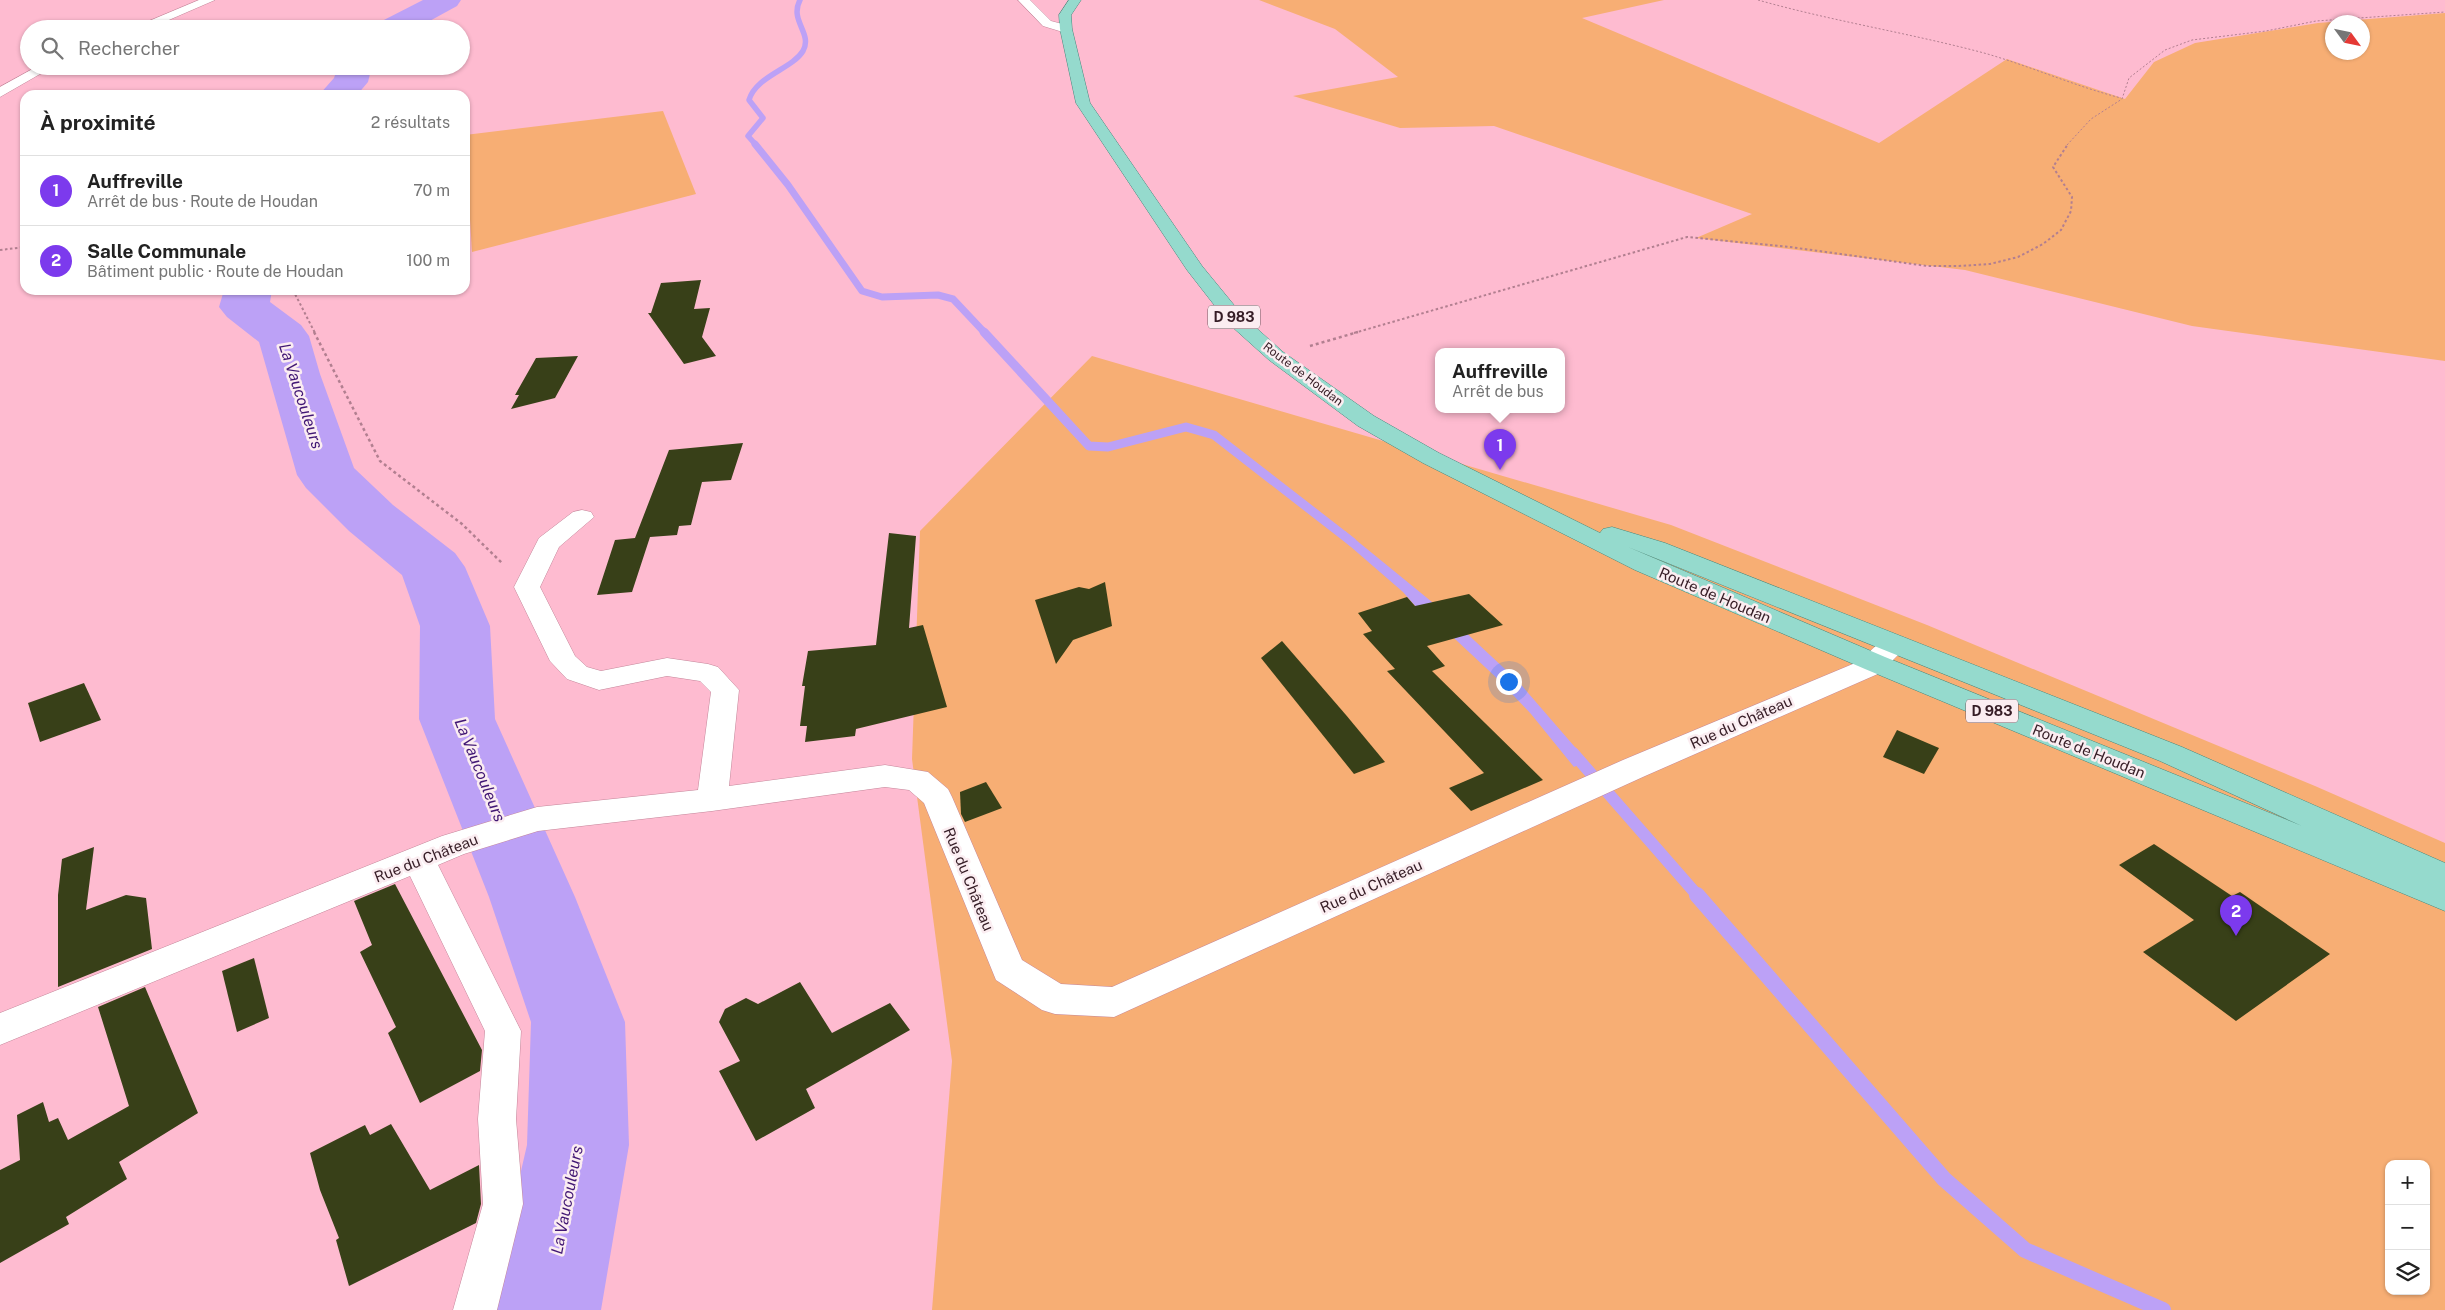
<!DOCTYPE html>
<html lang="fr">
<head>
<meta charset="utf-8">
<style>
	body { margin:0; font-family:"Public Sans",sans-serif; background:#f2f2f2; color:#222 }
	.controls { position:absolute; right:15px; bottom:15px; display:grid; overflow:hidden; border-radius:10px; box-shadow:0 1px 4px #0004 }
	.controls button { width:45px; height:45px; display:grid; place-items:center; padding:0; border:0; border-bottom:1px solid #e0e0e0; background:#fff; color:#222; font:25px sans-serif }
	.compass { position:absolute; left:2325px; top:15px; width:45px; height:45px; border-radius:50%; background:#fff; box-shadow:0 1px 4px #0004; rotate:123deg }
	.you { position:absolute; left:1508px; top:681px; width:18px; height:18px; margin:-12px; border:4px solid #fff; border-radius:50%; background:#1a73e8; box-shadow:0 0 0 8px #1a73e833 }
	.badge { display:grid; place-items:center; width:32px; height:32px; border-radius:50%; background:#7c3aed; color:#fff; font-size:16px; font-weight:700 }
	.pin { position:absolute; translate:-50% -41px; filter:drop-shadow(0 1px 2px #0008) }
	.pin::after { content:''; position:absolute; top:26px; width:18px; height:15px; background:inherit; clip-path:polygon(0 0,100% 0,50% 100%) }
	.popup { position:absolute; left:1435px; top:348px; width:130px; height:65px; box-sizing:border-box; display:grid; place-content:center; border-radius:10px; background:#fff; filter:drop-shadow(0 1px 4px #0005); font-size:16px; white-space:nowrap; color:#767676 }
	.popup b { font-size:19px; color:#222 }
	.popup::after { content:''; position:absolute; left:50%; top:100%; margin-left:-10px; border:10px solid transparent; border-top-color:#fff }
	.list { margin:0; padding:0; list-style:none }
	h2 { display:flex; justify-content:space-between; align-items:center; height:65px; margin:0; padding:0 20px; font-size:21px }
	h2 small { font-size:16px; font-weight:400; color:#767676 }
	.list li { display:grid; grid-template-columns:32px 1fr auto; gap:15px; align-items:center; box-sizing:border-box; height:70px; padding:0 20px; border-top:1px solid #e0e0e0 }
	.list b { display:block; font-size:19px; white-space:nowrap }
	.list p { margin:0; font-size:16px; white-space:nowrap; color:#767676 }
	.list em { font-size:16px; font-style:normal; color:#767676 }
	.icon { flex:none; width:28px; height:28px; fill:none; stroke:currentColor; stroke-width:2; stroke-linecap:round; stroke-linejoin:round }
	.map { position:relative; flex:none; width:2445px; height:1310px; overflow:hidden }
	.search { position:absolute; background:#fff; box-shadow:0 1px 4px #0004; left:20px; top:20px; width:450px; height:55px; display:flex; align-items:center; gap:12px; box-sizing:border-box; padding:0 18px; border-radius:28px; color:#767676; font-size:19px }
	.panel { position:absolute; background:#fff; box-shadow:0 1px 4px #0004; left:20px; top:90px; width:450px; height:205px; border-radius:15px }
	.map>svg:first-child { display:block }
</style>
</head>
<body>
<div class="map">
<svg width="2445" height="1310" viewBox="0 0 2445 1310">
	<rect width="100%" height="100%" fill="#febbd0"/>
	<g fill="#f7ae74" fill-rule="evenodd">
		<path d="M 1259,0 L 1664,0 L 1582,18 L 1879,143 L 2007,59 L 2125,99 L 2154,62 L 2195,43 L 2318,23 L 2445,13 L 2445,361 L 2192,326 L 1965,270 L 1696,238 L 1752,214 L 1494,126 L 1400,128 L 1293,96 L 1398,77 L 1335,29 ZM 2332,22 L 2362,22 L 2362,52 L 2332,52 Z"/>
		<path d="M 663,111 L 696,194 L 472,252 L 465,135 Z"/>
		<path d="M 1092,356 L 1671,525 L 1927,625 L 2315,786 L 2445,843 L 2445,1310 L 932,1310 L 952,1061 L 912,759 L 920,531 ZM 2389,1164 L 2426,1164 L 2426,1291 L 2389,1291 Z"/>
	</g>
	<g fill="#bca1f6">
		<path d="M 1345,531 L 1432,602 L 1443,611 L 1424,616 L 1403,592 L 1336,534 Z"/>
		<path d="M 1509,671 L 1587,761 L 1574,767 L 1531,714 L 1495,676 Z"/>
	</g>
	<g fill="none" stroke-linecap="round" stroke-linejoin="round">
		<path stroke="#bca1f6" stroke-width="5.5" d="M 756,145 L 748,136 L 763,118 L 749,100 C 756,76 792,69 803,51 C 813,33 789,21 800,0"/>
		<path stroke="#bca1f6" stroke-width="7" d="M 755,144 L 788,185 L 862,291 L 882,297 L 938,295 L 953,299 L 985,333"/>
		<path stroke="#bca1f6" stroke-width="9" d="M 984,332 L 1089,446 L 1108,447 L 1186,427 L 1214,435 L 1352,542"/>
		<g stroke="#bca1f6" stroke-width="12">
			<path d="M 1450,626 L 1511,683"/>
			<path d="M 1573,753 L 1698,896"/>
		</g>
		<path stroke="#bca1f6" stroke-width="16" d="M 1697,895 L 1944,1179 L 2025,1250 L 2163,1310"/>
		<g fill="#bca1f6" fill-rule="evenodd">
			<path d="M 423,0 L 461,0 L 457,6 L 415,29 L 375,29 L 380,22 Z"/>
			<path d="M 338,66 L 372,66 L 368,82 L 357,95 L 319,95 L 334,78 Z"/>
			<path d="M 224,290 L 272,290 L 270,302 L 301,325 L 309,336 L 320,374 L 354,468 L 393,505 L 455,553 L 465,567 L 490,626 L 495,719 L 575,897 L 625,1022 L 629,1145 L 601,1310 L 489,1310 L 527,1145 L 531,1022 L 489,897 L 419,719 L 420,626 L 402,575 L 349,531 L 306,488 L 297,475 L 259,342 L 227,317 L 219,307 Z"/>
		</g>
	</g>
	<g fill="#384018">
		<path d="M 701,280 L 694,309 L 710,308 L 702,337 L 716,356 L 684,364 L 648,313 L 651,313 L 661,283 Z"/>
		<path d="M 578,356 L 555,398 L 511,409 L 519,395 L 515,395 L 536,358 Z"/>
		<path d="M 743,443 L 731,480 L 702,482 L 691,525 L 679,526 L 677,535 L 650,537 L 632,592 L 597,595 L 615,540 L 635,538 L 669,450 Z"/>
		<path d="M 889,533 L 916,536 L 909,628 L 923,625 L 947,707 L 856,729 L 855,736 L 805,742 L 807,726 L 800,726 L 805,686 L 802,686 L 808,651 L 876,645 Z"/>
		<path d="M 1105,582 L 1112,626 L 1073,640 L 1056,664 L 1035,600 L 1079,587 L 1089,589 Z"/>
		<path d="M 1469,594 L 1503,625 L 1427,646 L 1445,666 L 1432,671 L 1543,780 L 1471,811 L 1449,788 L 1484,773 L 1387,671 L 1395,669 L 1363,634 L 1372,631 L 1358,613 L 1407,597 L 1415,606 Z"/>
		<path d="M 1282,641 L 1346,715 L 1385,762 L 1354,774 L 1261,658 Z"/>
		<path d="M 84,683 L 101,720 L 40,742 L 28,703 Z"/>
		<path d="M 1897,730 L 1939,748 L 1924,774 L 1883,757 Z"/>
		<path d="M 986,782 L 1002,808 L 965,822 L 961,814 L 960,792 Z"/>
		<path d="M 2154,844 L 2232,896 L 2240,892 L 2330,954 L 2236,1021 L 2143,952 L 2194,920 L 2119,865 Z"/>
		<path d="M 94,847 L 86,910 L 126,895 L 146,898 L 152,949 L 58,987 L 58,895 L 62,859 Z"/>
		<path d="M 395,884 L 482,1050 L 480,1071 L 420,1103 L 388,1033 L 396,1027 L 360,952 L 372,945 L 354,901 Z"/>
		<path d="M 254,958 L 269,1018 L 237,1032 L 222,971 Z"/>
		<path d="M 800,982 L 832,1033 L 890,1003 L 910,1030 L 806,1089 L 815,1108 L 756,1141 L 719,1071 L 740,1061 L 719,1022 L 725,1009 L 746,998 L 758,1004 Z"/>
		<path d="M 145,987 L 198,1113 L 119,1162 L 127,1179 L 66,1217 L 69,1224 L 0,1263 L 0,1170 L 20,1160 L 17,1115 L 43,1102 L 49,1122 L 58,1118 L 68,1140 L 129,1106 L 98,1007 Z"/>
		<path d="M 391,1124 L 430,1190 L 479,1165 L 481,1204 L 476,1223 L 349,1286 L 336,1240 L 339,1238 L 320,1190 L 310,1153 L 365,1125 L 370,1135 Z"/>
	</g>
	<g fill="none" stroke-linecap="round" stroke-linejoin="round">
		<g stroke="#c4869a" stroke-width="1">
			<g id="minor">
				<path d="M 199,0 L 215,0 L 148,29 L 130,29 Z"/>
				<path d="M 1018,0 L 1030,0 L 1051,21 L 1070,26 L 1072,29 L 1066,33 L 1043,26 Z"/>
				<path d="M 38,66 L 54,66 L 0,97 L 0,87 Z"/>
				<path d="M 582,510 L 591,512 L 594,517 L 559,547 L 540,587 L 575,656 L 587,667 L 601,671 L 667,658 L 708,664 L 718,667 L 739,690 L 729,786 L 885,765 L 928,772 L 948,789 L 952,797 L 1022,960 L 1061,984 L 1112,987 L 1623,760 L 1860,661 C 1874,648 1885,633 1905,638 L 1909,644 L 1880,673 L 1645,776 L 1114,1017 L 1055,1014 L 1042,1010 L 996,980 L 924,803 L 909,790 L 885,787 L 712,811 L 538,831 L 464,854 L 438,865 L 521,1031 L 516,1119 L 523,1204 L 497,1310 L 453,1310 L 483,1204 L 478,1119 L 485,1031 L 410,876 L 0,1045 L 0,1013 L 442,836 L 537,807 L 698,790 L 711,692 L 700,681 L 667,676 L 599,690 L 567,679 L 550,661 L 514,587 L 539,538 L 573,512 Z"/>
			</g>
		</g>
		<g stroke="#46887c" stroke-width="1">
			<path id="major" d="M 1069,0 L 1081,0 L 1071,15 L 1072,29 L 1090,103 L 1202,266 L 1243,316 L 1283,352 L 1374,416 L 1439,453 L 1600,533 L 1603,529 L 1612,527 L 1665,543 L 2182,747 L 2445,863 L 2445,911 L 1865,669 L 1635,570 L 1423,463 L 1358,426 L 1269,360 L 1229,324 L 1187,270 L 1076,103 L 1060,29 L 1059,15 ZM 1628,547 L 2160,761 L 2302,826 L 1885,657 Z"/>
		</g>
		<g stroke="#b27f90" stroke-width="1" stroke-dasharray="2 2" stroke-linecap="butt">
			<path d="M 1758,0 C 1832,21 1909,33 1984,53 C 2030,66 2074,86 2121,98"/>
			<path d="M 2067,145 L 2091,119 L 2122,99 L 2129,78 L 2165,50 L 2192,40 L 2266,31 L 2316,21 L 2445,12"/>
		</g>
		<g stroke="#b27f90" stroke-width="2" stroke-dasharray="2.5 2.5" stroke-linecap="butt">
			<path d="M 0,250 L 25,247"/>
			<path d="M 293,290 L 315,333"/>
			<path d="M 1354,333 L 1687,237 L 1790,247 L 1927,266 L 1959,266 L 1990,264 L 2018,257 L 2043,244 L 2061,230 L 2071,211 L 2072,197 L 2053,167 L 2068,144"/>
		</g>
		<g stroke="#b27f90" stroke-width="2.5" stroke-dasharray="3 3" stroke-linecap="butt">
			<path d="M 314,332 L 380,461 L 462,524 L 503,564"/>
			<path d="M 1310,346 L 1358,332"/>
		</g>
		<use href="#minor" fill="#fff" fill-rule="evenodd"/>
		<use href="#major" fill="#95dacd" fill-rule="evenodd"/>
	</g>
	<g text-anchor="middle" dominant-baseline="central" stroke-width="5" stroke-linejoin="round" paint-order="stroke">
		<g font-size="12" fill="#361d26" stroke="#fbedf1">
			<text transform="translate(1303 374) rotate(37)">Route de Houdan</text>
		</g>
		<g fill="#fbedf1" stroke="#715b63" stroke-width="1">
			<rect x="1208" y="305.5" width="52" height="23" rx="4"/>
			<rect x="1966" y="699.5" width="52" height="23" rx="4"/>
		</g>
		<g font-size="14" font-weight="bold" fill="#361d26">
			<text x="1234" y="317">D 983</text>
			<text x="1992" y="711">D 983</text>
		</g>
		<g font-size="15" fill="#361d26" stroke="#fbedf1">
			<text transform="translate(1715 595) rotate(23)">Route de Houdan</text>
			<text transform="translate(1741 722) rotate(-24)">Rue du Château</text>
			<text transform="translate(2089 751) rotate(22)">Route de Houdan</text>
			<text transform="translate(426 858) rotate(-21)">Rue du Château</text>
			<text transform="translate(969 879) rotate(68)">Rue du Château</text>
			<text transform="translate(1371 886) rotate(-24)">Rue du Château</text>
		</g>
		<g font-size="16" font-style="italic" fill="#411774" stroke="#fbedf1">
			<text transform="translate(301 396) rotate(72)">La Vaucouleurs</text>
			<text transform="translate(480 770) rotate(68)">La Vaucouleurs</text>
			<text transform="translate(567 1200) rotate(-79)">La Vaucouleurs</text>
		</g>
	</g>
</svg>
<div class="controls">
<button>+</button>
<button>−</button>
<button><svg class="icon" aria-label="layers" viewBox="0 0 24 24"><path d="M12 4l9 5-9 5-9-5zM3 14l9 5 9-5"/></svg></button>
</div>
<svg class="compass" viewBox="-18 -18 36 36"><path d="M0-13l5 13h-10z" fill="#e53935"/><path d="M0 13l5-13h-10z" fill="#767676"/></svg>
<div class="you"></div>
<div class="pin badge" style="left:1500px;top:470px">1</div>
<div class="popup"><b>Auffreville</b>Arrêt de bus</div>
<div class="pin badge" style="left:2236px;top:936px">2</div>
<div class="search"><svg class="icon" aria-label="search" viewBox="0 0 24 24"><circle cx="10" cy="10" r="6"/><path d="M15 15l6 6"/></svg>Rechercher</div>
<section class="panel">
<h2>À proximité<small>2 résultats</small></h2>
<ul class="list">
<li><span class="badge">1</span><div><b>Auffreville</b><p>Arrêt de bus · Route de Houdan</p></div><em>70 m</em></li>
<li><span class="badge">2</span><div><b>Salle Communale</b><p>Bâtiment public · Route de Houdan</p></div><em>100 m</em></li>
</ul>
</section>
</div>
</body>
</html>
